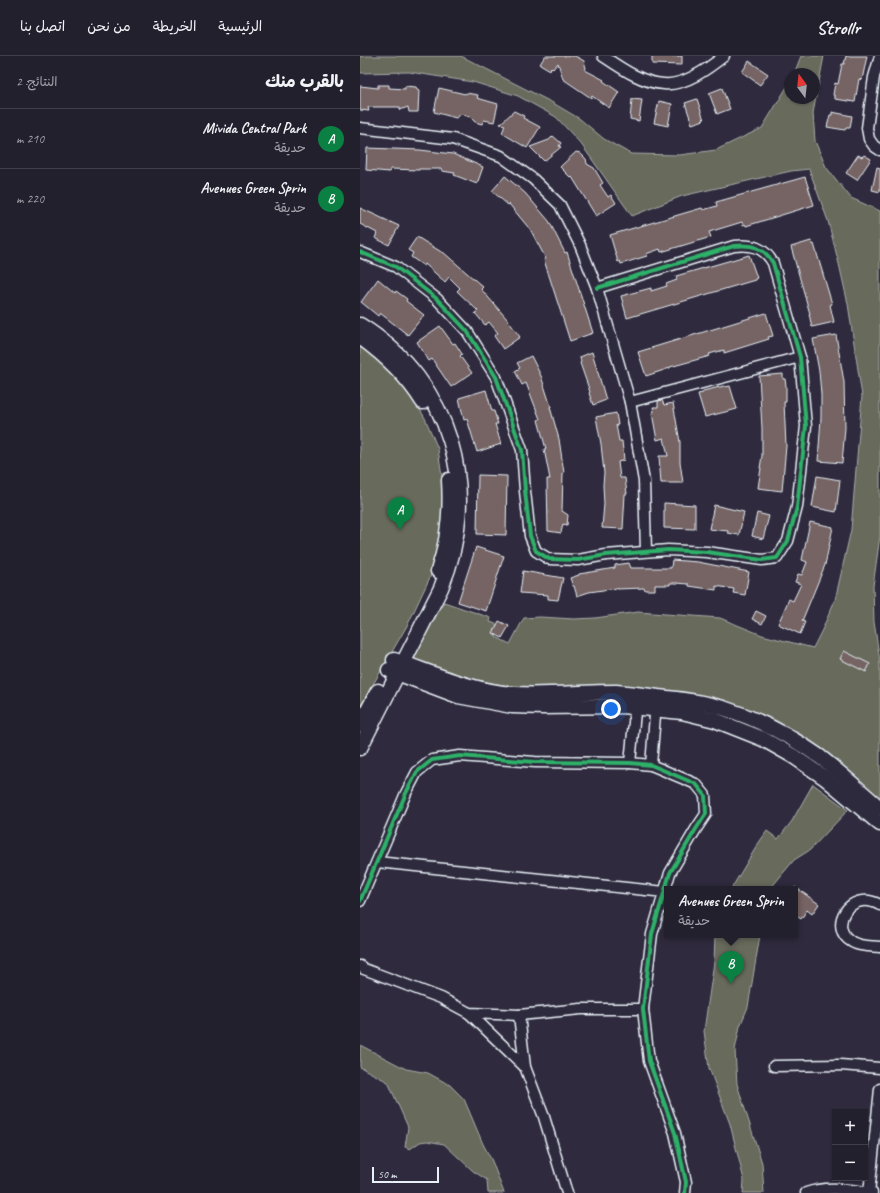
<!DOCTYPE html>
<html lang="ar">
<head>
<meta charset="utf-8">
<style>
	body { margin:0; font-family:Caveat,"Playpen Sans Arabic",sans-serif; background:#2f2d3a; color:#f1f3f6; direction:rtl }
	.controls { position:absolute; right:12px; bottom:12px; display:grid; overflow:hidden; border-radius:0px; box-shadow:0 1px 3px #0004 }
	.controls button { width:36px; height:36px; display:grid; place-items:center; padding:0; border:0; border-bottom:1px solid #403e4a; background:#23202e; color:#f1f3f6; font:20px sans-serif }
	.compass { position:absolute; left:424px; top:12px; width:36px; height:36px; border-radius:50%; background:#23202e; box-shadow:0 1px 3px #0004; rotate:345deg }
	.scale { position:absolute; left:12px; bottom:10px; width:67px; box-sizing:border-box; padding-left:4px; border:2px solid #e8f1f8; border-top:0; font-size:11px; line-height:14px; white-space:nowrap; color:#e8f1f8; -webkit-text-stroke:3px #2f2a3d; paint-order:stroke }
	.you { position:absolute; left:251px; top:653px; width:14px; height:14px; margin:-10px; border:3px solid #fff; border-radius:50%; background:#1a73e8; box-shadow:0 0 0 6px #1a73e833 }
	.badge { display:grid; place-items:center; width:26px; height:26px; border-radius:50%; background:#0b8043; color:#fff; font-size:13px; font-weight:700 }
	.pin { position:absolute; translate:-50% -33px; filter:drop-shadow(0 1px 2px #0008) }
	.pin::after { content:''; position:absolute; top:21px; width:14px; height:12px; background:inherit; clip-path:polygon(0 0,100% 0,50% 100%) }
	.popup { position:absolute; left:304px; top:830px; width:134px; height:52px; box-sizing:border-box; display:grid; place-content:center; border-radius:0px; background:#23202e; filter:drop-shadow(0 1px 3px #0005); font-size:13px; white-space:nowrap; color:#a3a3aa }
	.popup b { font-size:15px; color:#f1f3f6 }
	.popup::after { content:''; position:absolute; left:50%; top:100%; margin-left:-8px; border:8px solid transparent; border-top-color:#23202e }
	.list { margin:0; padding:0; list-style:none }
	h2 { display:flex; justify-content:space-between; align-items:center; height:52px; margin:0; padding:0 16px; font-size:17px }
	h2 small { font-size:13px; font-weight:400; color:#a3a3aa }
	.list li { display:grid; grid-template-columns:26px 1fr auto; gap:12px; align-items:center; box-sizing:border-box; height:60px; padding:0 16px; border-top:1px solid #403e4a }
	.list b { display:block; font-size:15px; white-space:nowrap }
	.list p { margin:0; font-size:13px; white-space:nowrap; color:#a3a3aa }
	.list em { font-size:13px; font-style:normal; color:#a3a3aa }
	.map { position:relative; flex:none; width:520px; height:1137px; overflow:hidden; direction:ltr }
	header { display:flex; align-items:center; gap:24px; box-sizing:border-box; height:56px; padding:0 20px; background:#23202e; border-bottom:1px solid #403e4a }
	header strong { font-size:19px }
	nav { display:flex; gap:22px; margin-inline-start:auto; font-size:14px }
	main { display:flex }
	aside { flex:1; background:#23202e }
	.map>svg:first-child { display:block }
</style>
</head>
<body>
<header>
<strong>Strollr</strong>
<nav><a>الرئيسية</a><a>الخريطة</a><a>من نحن</a><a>اتصل بنا</a></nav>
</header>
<main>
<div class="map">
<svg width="520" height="1137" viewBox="0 0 520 1137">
	<rect width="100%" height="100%" fill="#2f2a3d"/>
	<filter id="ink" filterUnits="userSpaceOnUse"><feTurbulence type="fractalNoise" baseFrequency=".025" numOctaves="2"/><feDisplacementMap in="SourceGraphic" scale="8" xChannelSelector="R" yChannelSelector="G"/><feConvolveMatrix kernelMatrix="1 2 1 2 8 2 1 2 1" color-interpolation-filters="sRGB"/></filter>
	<g filter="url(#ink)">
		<g fill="#686a5b" stroke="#a8aeaa">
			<path d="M 0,0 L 101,0 L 193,47 L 220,63 L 244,83 L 271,98 L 320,99 L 356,94 L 402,72 L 430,26 L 430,42 L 454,42 L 454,18 L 434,18 L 441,0 L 464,0 L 453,57 L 455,85 L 466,111 L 491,142 L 520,155 L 520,480 L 513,530 L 514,566 L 520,605 L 520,747 L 455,692 L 322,637 L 277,631 L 180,632 L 149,630 L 99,621 L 58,607 L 54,600 L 84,546 L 131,562 L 130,566 L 139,569 L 136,581 L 150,588 L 164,562 L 180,561 L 214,563 L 235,562 L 278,556 L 360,562 L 402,579 L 453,592 L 462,574 L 475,544 L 491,474 L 502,340 L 488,248 L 479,208 L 468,165 L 449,113 L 431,115 L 322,140 L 272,160 L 221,88 L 196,61 L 158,40 L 113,26 L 49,16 L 0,17 Z"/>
			<path d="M 0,288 L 30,311 L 50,337 L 65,362 L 78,393 L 83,427 L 83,457 L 72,517 L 48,568 L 0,651 Z"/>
			<path d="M 453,728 L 488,754 L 450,794 L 434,804 L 410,833 L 371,833 L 398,788 L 407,775 L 418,783 L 432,765 Z"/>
			<path d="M 355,879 L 400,879 L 388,951 L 380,970 L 375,994 L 377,1028 L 402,1107 L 404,1137 L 383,1137 L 384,1124 L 370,1068 L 349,1012 L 344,975 L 354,906 Z"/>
			<path d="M 0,989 L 46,1013 L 68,1017 L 90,1029 L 104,1043 L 123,1088 L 132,1105 L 144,1137 L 128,1137 L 127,1124 L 113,1115 L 84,1088 L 67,1085 L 60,1086 L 50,1093 L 45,1091 L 48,1071 L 28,1026 L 0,1011 Z"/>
		</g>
		<g fill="#766363" stroke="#e8f1f8">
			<path d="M 185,0 L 215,0 L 224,5 L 226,12 L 225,14 L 244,24 L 243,25 L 259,36 L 249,52 L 232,40 L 231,42 L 203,23 L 198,7 L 193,13 L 191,11 L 190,14 L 180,8 Z"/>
			<path d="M 292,0 L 322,0 L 322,9 L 292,8 Z"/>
			<path d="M 486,0 L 507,0 L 502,24 L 499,23 L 495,46 L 475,43 L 475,40 L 473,39 L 475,27 L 478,28 L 482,8 L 484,8 Z"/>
			<path d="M 389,5 L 408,18 L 400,29 L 382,16 Z"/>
			<path d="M 18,29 L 29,29 L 29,32 L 45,33 L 45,30 L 56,31 L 57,33 L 59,34 L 58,56 L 49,56 L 48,51 L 40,54 L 40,51 L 8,51 L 9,55 L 0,54 L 0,30 L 18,32 Z"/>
			<path d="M 79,32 L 105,38 L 106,37 L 118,39 L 117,42 L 138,48 L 134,66 L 124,64 L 122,68 L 115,66 L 110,61 L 101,58 L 96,62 L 74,56 Z"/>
			<path d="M 362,32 L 370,53 L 357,58 L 349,37 Z"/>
			<path d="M 272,43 L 282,44 L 279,65 L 270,63 Z"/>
			<path d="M 337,43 L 344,64 L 332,68 L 325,47 Z"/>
			<path d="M 299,45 L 312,48 L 308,70 L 294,67 Z"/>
			<path d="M 154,55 L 164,60 L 163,62 L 180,71 L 167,92 L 142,77 L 145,69 L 140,68 Z"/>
			<path d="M 472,56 L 492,60 L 490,72 L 486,72 L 485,74 L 467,71 L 470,59 L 472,59 Z"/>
			<path d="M 193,80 L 201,87 L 199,90 L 201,91 L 184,105 L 170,91 L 189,84 Z"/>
			<path d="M 7,92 L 60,94 L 93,98 L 123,111 L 117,128 L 94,119 L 95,117 L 82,115 L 81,113 L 59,113 L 59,114 L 30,113 L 30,116 L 6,114 Z"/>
			<path d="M 216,96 L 220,97 L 226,103 L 227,108 L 234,112 L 243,127 L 240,129 L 248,141 L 251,139 L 256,147 L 236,160 L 212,121 L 211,122 L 200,111 Z"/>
			<path d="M 498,99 L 502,101 L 504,99 L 511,103 L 497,124 L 486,117 Z"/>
			<path d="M 517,111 L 520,112 L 520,136 L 512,134 Z"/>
			<path d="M 145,120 L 165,137 L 189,165 L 205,197 L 207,196 L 233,277 L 210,285 L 184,204 L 186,203 L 169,171 L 168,171 L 149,148 L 148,149 L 132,135 Z"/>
			<path d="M 445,121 L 454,149 L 386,170 L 385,168 L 383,169 L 382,166 L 349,176 L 351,181 L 301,196 L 300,193 L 286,198 L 287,200 L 261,208 L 260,205 L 258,206 L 250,179 L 342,152 L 343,154 L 357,150 L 356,146 Z"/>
			<path d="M 0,152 L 39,170 L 29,189 L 15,182 L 17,177 L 0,168 Z"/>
			<path d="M 57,181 L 83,197 L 83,196 L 123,231 L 121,233 L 147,263 L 160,281 L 143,293 L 134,280 L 138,277 L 129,266 L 125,269 L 115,257 L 118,255 L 97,235 L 100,232 L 89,221 L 85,226 L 65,208 L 64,210 L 51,201 L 53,197 L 48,194 Z"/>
			<path d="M 451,185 L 452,188 L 454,188 L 472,248 L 470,249 L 474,266 L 452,271 L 449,258 L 450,258 L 431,191 Z"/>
			<path d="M 389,199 L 397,222 L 395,223 L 395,224 L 267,262 L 261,240 L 291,232 L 291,235 L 307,230 L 306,228 L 317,224 L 316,220 Z"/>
			<path d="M 18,223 L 35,237 L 36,235 L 47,243 L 46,245 L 64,259 L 48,279 L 20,257 L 18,260 L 1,246 Z"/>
			<path d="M 406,257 L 413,280 L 408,281 L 409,283 L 364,297 L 364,294 L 349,298 L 350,300 L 310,311 L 310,312 L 286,320 L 278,296 Z"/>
			<path d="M 80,270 L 93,288 L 95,287 L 102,298 L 100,300 L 112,317 L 91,331 L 72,303 L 69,305 L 57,286 Z"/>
			<path d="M 476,279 L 484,326 L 485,372 L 482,407 L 458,405 L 461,362 L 461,338 L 459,315 L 453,283 Z"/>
			<path d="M 232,296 L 246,344 L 233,349 L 229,337 L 230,336 L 220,307 L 221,306 L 220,301 Z"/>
			<path d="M 171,300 L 181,320 L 191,351 L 190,351 L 199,383 L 204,417 L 203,417 L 202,455 L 208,459 L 207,469 L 203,468 L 201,477 L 188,475 L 187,423 L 190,423 L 184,393 L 186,393 L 178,364 L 180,363 L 166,327 L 162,329 L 155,315 L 160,312 L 157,307 Z"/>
			<path d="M 423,318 L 423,323 L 425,323 L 426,330 L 426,346 L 424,346 L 426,390 L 422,435 L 398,432 L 401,412 L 400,412 L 402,400 L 402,372 L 399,320 Z"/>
			<path d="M 364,330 L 365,331 L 370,330 L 377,353 L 345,361 L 338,338 L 343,337 L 343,335 Z"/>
			<path d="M 126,334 L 132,355 L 134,355 L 138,368 L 135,368 L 141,388 L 117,396 L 107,363 L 104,364 L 99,342 Z"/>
			<path d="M 302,344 L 304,349 L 313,347 L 320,386 L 320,406 L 323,427 L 301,427 L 299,400 L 308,400 L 304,382 L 297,384 L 292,357 L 294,356 L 293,351 L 298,351 L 298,345 Z"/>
			<path d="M 256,357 L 258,369 L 256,369 L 259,385 L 262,385 L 264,404 L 258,406 L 260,422 L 265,422 L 267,438 L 265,438 L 263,473 L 242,472 L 244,448 L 243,429 L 244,417 L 241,388 L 236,361 Z"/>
			<path d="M 118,419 L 147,420 L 146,479 L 117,478 Z"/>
			<path d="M 457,420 L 480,424 L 476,456 L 452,451 Z"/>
			<path d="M 304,447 L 335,449 L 335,473 L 304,472 Z"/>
			<path d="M 354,449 L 384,456 L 379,479 L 368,477 L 368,475 L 349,473 Z"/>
			<path d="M 397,457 L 409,460 L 403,483 L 392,480 Z"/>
			<path d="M 450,466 L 473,471 L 465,509 L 442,565 L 445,566 L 440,578 L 418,568 L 429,543 L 433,545 L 441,528 L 435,526 L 438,518 L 442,519 L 447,506 L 442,504 Z"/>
			<path d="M 116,491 L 144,500 L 126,555 L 98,546 Z"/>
			<path d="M 312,504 L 338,506 L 389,516 L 385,539 L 373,537 L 374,533 L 356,530 L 356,534 L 329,530 L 329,528 L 316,527 L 310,527 L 310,529 L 295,529 L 295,534 L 285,534 L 284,532 L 257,533 L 257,532 L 229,536 L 217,540 L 214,530 L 213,530 L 210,522 L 219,519 L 219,518 L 255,512 L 255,509 L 269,507 L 271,512 L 311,512 Z"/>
			<path d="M 163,515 L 203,522 L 198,544 L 188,543 L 188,539 L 160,537 Z"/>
			<path d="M 396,555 L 406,560 L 402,568 L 392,563 Z"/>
			<path d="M 139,565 L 149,570 L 142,582 L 133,577 Z"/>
			<path d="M 484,595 L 510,608 L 506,616 L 480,603 Z"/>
			<path d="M 435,831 L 459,848 L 452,858 L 447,854 L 441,863 L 435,859 Z"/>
		</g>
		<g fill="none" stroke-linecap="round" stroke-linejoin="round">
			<g stroke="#e8f1f8" stroke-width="13">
				<g id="street">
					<path d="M 243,0 C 261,12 282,27 304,28 C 325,30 349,12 364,0"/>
					<path d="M 520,0 L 514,21 L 507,72 L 509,83 L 514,90 L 520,94"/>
					<path d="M 0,72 L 93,83 L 141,100 L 173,123 L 200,149 L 220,189 L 237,232 L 270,346 L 284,425 L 286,495"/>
					<path d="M 0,196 L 36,211 L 77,243 L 107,275 L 136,321 L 162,394 L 165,435 L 170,480 L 176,495 L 189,503 L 218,504 L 246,499 L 308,494 L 347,496 L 402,504 L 417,502 L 428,485 L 437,451 L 446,370 L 440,301 L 413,207 C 404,191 392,188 374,190 L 237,232"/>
					<path d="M 270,346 L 440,301"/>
					<path d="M 270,707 L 276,646"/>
					<path d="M 291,709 L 296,647"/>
					<path d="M 17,806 L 305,836"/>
					<path d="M 0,845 L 46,737 L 57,716 L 72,704 L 100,700 L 175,706 L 270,707 L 291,709 L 336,728 L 345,739 L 346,758 L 336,773 L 310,817 L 292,878 L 283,953 L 289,1005 L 315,1077 L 326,1126 L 325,1137"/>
					<path d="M 520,849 C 489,832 467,872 492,886 C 500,891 511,890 520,891"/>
					<path d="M 0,910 L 4,913 L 81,942 L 109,957 L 159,959 L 221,953 L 283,953"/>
					<path d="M 109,957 L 165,1011"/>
					<path d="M 159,959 L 165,1011 L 184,1061 L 207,1137"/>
					<path d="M 414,1010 L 480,1009 L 520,1012"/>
					<path d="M 446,1137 C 468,1129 490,1134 512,1137"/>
					<path d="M 509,1137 L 520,1033"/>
				</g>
			</g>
			<g stroke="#e8f1f8" stroke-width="17">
				<g id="secondary">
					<path d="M 0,269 C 92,326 122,434 81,532 L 0,692"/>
					<path d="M 0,281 C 25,299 47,320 63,346"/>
					<path d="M 78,515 C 88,486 91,454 89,424"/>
					<path d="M 34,604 C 73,617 112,635 153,638 C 187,640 221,636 256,636 C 270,637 284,639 298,641 C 320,643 342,646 363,652 C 398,663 431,680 460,701 C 481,717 500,735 520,752"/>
					<path d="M 29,614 L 98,640 L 152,650 L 183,651 L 262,650 L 322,656 L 355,664 L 403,683 L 433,700 L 465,722 L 520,768"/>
					<path d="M 0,669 L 18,635"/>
				</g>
			</g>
			<use href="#street" stroke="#2f2a3d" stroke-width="10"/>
			<use href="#secondary" stroke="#2f2a3d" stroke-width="14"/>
			<g stroke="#2f2a3d" stroke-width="6">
				<g id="cycleway">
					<path d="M 0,196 L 36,211 L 77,243 L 107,275 L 136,321 L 162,394 L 165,435 L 170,480 L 176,495 L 189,503 L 218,504 L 246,499 L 308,494 L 347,496 L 402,504 L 417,502 L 428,485 L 437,451 L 446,370 L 440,301 L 413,207 C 404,191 392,188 374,190 L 237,232"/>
					<path d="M 0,845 L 46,737 L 57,716 L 72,704 L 100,700 L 175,706 L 270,707 L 291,709 L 336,728 L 345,739 L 346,758 L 336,773 L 310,817 L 292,878 L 283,953 L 289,1005 L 315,1077 L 326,1126 L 325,1137"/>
				</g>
			</g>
			<use href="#cycleway" stroke="#2db169" stroke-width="4"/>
		</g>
	</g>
</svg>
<div class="controls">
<button>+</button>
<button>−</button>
</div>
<svg class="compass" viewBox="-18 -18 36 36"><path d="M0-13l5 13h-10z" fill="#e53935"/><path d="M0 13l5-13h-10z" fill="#a3a3aa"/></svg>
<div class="scale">50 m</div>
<div class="you"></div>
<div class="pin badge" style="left:40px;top:474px">A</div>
<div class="pin badge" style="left:371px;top:928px">B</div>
<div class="popup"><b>Avenues Green Sprin</b>حديقة</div>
</div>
<aside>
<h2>بالقرب منك<small>النتائج: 2</small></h2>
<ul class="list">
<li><span class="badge">A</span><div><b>Mivida Central Park</b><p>حديقة</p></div><em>210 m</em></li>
<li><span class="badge">B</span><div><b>Avenues Green Sprin</b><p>حديقة</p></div><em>220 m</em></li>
</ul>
</aside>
</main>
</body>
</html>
